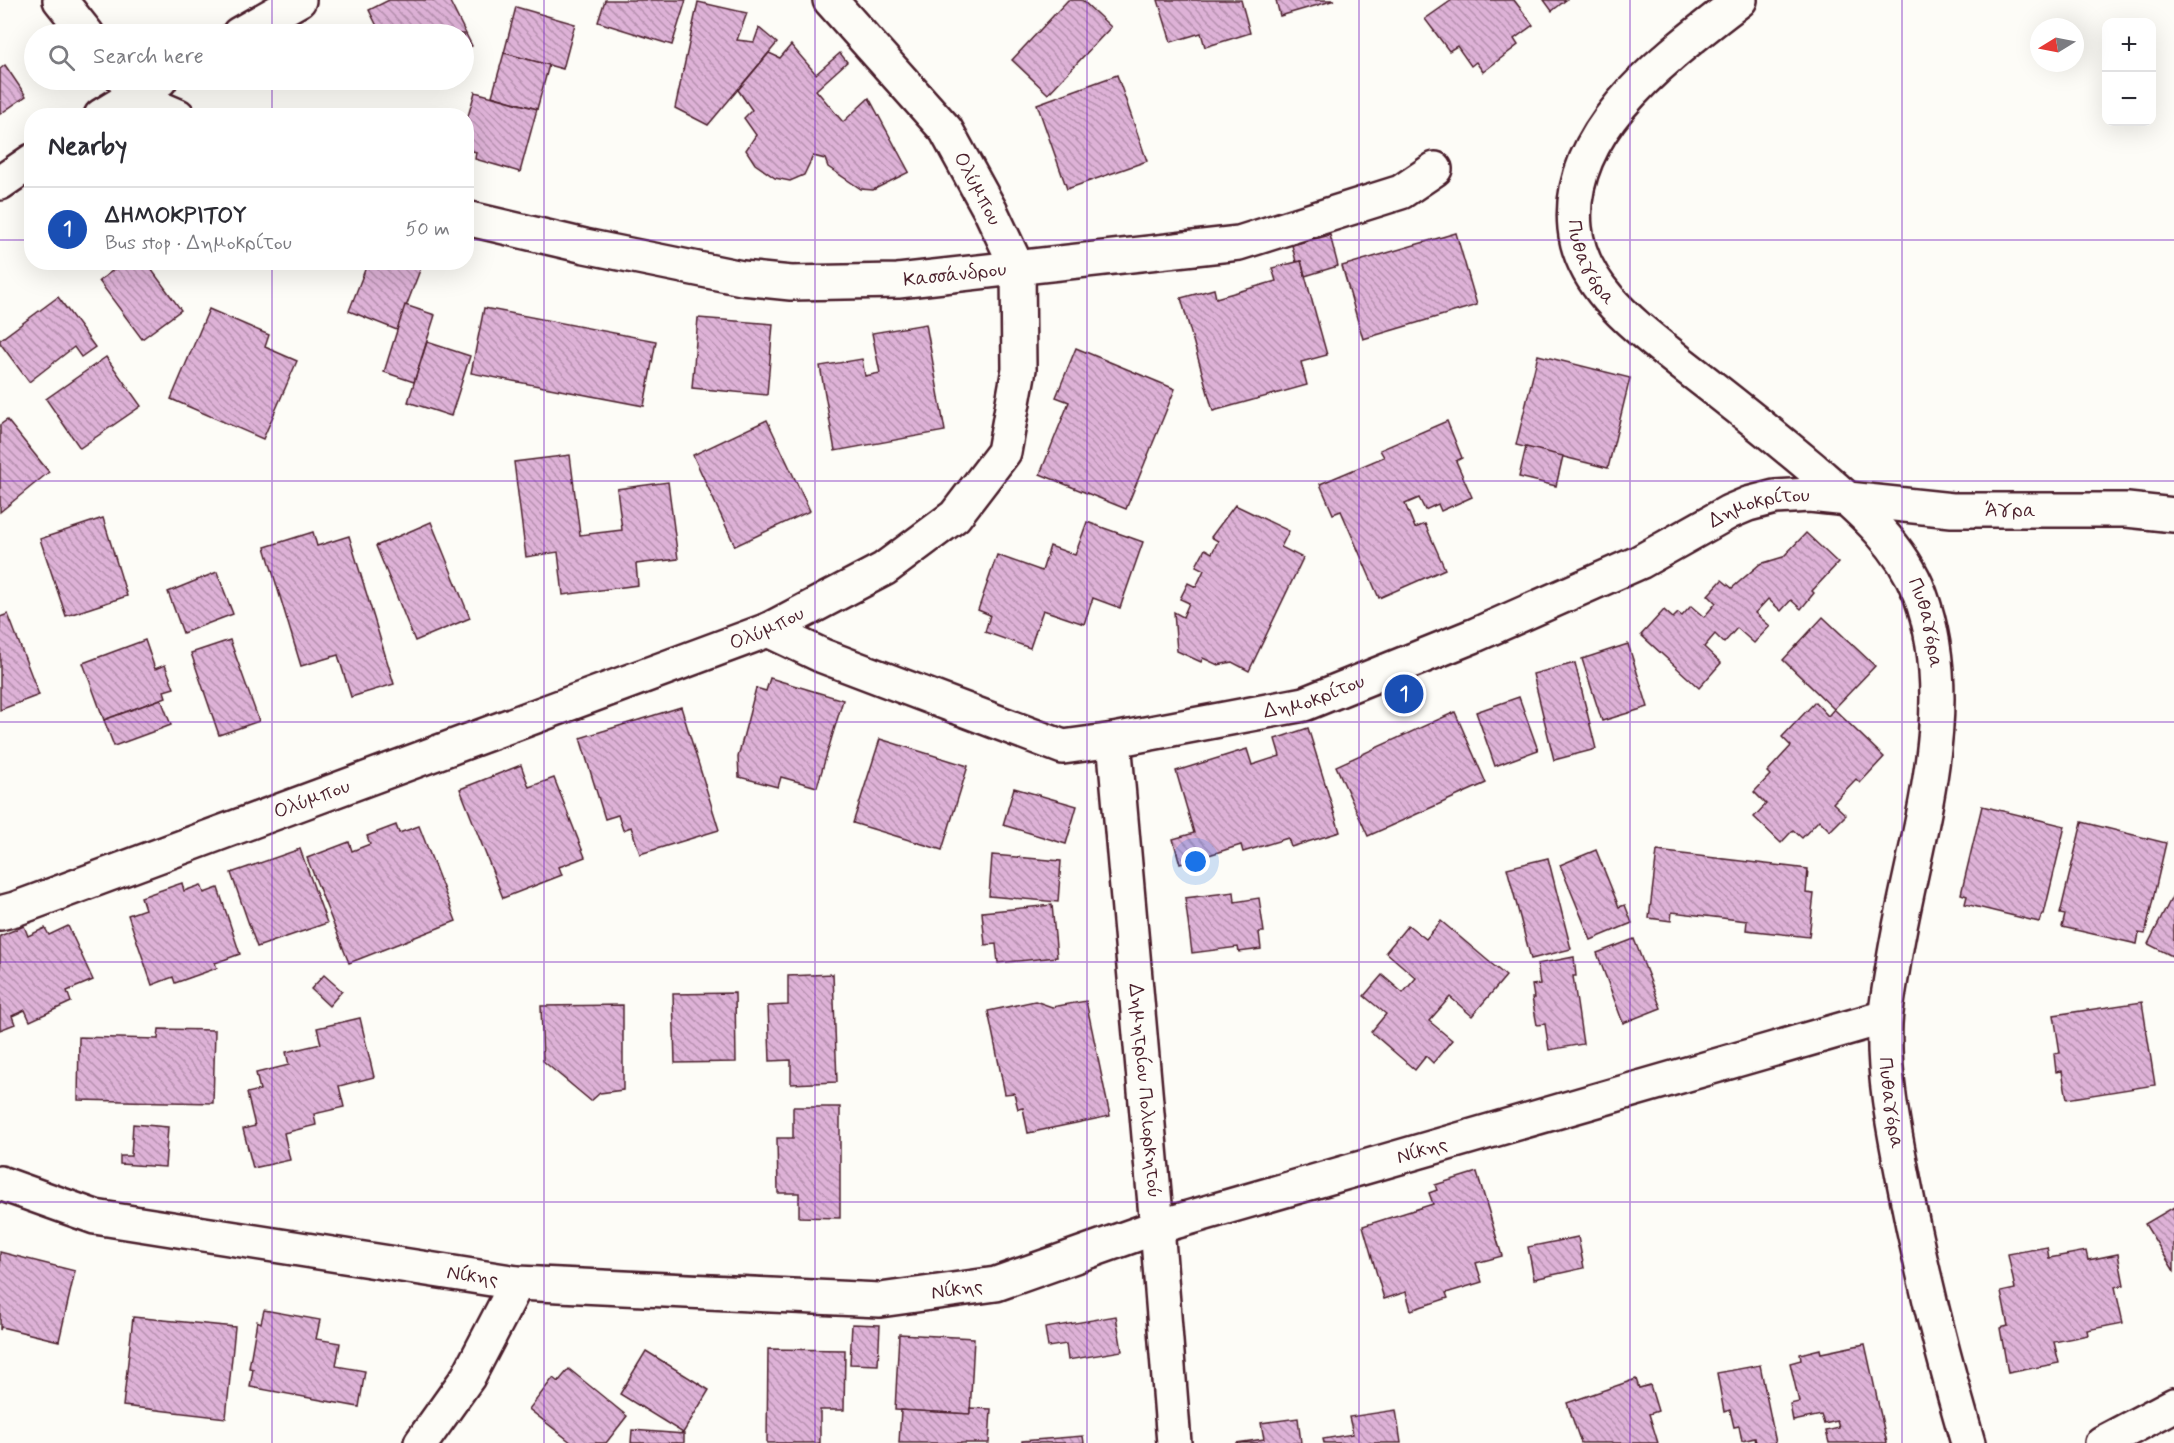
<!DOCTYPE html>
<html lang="en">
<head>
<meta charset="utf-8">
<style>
	body { margin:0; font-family:Mynerve,sans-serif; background:#f2f2f3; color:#2b2b33 }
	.controls { position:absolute; right:18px; top:18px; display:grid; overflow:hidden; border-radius:12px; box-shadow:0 6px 24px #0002 }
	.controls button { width:54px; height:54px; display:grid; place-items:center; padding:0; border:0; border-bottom:2px solid #e1e1e2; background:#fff; color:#2b2b33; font:30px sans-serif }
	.compass { position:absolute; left:2030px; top:18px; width:54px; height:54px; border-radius:50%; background:#fff; box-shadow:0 6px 24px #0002; rotate:260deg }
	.you { position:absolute; left:1196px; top:862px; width:21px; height:21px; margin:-15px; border:4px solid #fff; border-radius:50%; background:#1a73e8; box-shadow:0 0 0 9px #1a73e833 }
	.badge { display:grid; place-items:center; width:39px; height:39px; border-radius:50%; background:#b45309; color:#fff; font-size:20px; font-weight:700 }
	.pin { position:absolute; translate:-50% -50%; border:3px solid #fff; box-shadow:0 2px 6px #0006 }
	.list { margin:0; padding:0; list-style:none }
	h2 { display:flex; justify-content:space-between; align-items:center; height:78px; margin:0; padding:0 24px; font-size:26px }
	h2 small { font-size:20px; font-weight:400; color:#7c7c81 }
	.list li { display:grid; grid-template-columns:39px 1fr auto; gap:18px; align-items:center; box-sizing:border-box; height:84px; padding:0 24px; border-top:2px solid #e1e1e2 }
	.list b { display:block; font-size:22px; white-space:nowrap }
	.list p { margin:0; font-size:20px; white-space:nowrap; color:#7c7c81 }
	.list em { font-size:20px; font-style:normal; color:#7c7c81 }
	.icon { flex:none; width:33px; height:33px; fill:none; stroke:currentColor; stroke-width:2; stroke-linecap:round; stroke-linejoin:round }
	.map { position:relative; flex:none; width:2174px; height:1443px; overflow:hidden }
	.search { position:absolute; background:#fff; box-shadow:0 6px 24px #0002; left:24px; top:24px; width:450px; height:66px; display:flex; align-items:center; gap:15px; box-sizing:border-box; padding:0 21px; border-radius:33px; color:#7c7c81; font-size:22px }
	.panel { position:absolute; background:#fff; box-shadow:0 6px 24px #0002; left:24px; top:108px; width:450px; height:162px; border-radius:24px }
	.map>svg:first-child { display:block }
</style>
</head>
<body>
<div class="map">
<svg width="2174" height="1443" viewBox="0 0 2174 1443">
	<defs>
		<pattern id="building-back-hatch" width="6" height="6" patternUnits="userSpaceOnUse" patternTransform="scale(1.5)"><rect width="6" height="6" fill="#deb2d7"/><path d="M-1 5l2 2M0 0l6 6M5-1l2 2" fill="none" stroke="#b690af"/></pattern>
	</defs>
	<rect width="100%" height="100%" fill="#fdfcf7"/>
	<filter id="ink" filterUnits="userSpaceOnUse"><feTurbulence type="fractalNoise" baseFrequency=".0167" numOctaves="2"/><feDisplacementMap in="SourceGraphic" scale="12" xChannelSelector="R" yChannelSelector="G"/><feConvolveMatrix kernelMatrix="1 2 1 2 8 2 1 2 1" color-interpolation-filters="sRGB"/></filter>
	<g filter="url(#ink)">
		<g fill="url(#building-back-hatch)" stroke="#4a1f2b" stroke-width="1.5">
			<path d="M 389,0 L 449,0 L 472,46 L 464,50 L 464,34 L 381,34 L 369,10 Z"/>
			<path d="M 605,0 L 686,0 L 672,45 L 598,22 Z"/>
			<path d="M 1068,0 L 1082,0 L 1111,27 L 1048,94 L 1012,60 Z"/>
			<path d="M 1158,0 L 1241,0 L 1250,33 L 1205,47 L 1201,33 L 1171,42 Z"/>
			<path d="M 1276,0 L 1335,0 L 1280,16 Z"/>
			<path d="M 1452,0 L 1514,0 L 1533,25 L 1514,39 L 1518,45 L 1483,72 L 1476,62 L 1471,66 L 1457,46 L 1449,51 L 1425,19 Z"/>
			<path d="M 1544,0 L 1566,0 L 1552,11 Z"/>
			<path d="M 698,2 L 747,13 L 737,40 L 754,42 L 759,28 L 777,43 L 708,125 L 675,108 Z"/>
			<path d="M 516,7 L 575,24 L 563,69 L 504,53 Z"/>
			<path d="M 791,45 L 816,74 L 840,53 L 847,62 L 816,90 L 843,122 L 869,98 L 909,172 L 873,190 L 861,189 L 828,167 L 825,159 L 813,156 L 804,175 L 790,181 L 775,178 L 755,164 L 746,150 L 756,135 L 744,118 L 752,110 L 738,90 L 769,53 L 780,58 Z"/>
			<path d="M 504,53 L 549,65 L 537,109 L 492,96 Z"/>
			<path d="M 5,65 L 26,96 L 0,114 L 0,69 Z"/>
			<path d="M 1117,75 L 1147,161 L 1067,189 L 1037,104 Z"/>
			<path d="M 475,92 L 537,109 L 520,172 L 475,159 L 476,152 L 466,149 L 466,123 Z"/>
			<path d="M 1456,233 L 1477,305 L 1363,339 L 1342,266 Z"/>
			<path d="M 1330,235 L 1338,266 L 1305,276 L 1301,261 L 1296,262 L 1292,245 Z"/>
			<path d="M 1301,261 L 1327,355 L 1301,362 L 1307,385 L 1213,411 L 1181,298 L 1214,289 L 1216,298 L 1276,281 L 1272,268 Z"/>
			<path d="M 124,262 L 146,262 L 181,310 L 142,339 L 99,281 Z"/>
			<path d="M 368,262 L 415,262 L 422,265 L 397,330 L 349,311 Z"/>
			<path d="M 58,297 L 95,347 L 81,357 L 74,347 L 29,382 L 0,343 L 0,340 Z"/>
			<path d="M 405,305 L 435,315 L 414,382 L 384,372 Z"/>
			<path d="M 484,308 L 656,341 L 644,406 L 471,373 Z"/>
			<path d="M 209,309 L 269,335 L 265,347 L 297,361 L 263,439 L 171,399 Z"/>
			<path d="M 698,318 L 773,324 L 767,395 L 692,388 Z"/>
			<path d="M 926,324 L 945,431 L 835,451 L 820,366 L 862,359 L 865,376 L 880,373 L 872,333 Z"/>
			<path d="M 427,342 L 470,356 L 451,416 L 408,402 Z"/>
			<path d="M 1076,348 L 1175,389 L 1126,509 L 1040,474 L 1069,402 L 1056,397 Z"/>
			<path d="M 1538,355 L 1630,378 L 1608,468 L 1516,445 Z"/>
			<path d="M 106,357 L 141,406 L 80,448 L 46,399 Z"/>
			<path d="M 7,420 L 49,472 L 0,512 L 0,425 Z"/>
			<path d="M 767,420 L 810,511 L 735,546 L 693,455 Z"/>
			<path d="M 1447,421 L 1462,458 L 1456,461 L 1472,497 L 1441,511 L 1438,504 L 1425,510 L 1419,498 L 1405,504 L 1415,528 L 1425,524 L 1445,569 L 1379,598 L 1341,511 L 1333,514 L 1320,484 L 1384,457 L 1380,450 Z"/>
			<path d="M 1526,447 L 1563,456 L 1556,486 L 1519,477 Z"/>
			<path d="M 570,455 L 580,535 L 622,530 L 617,489 L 668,482 L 678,559 L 636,564 L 638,585 L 563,595 L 558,552 L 526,557 L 514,462 Z"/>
			<path d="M 1235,505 L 1289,531 L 1281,547 L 1303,558 L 1249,671 L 1232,662 L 1218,665 L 1203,658 L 1201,662 L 1177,651 L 1174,612 L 1183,617 L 1189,603 L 1180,599 L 1188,583 L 1196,587 L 1204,570 L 1196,566 L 1205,549 L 1212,553 L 1218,541 L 1211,537 Z"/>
			<path d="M 103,518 L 127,596 L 66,616 L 40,539 Z"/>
			<path d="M 431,522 L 470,618 L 415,641 L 376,546 Z"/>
			<path d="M 1087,522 L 1143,542 L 1120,608 L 1093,598 L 1084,624 L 1043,610 L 1030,648 L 985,632 L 990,615 L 978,610 L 997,555 L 1042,571 L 1050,546 L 1075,555 Z"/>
			<path d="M 313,532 L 317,546 L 349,536 L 394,684 L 351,697 L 338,655 L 301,666 L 265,547 Z"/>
			<path d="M 1806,533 L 1838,563 L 1812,591 L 1814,593 L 1801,609 L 1791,600 L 1781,611 L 1768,599 L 1755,613 L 1770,626 L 1754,643 L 1737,628 L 1724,643 L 1715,634 L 1704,647 L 1721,663 L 1699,688 L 1641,635 L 1664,610 L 1673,618 L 1678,613 L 1682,616 L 1691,606 L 1704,617 L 1716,603 L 1708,595 L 1722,580 L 1732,588 L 1760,564 L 1783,557 Z"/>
			<path d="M 217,572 L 233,614 L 183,633 L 168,592 Z"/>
			<path d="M 8,614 L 39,695 L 0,710 L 0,617 Z"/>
			<path d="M 1823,617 L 1875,666 L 1834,709 L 1783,660 Z"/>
			<path d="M 145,640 L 155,669 L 165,665 L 174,688 L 164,691 L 166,697 L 104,720 L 83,663 Z"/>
			<path d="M 230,640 L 259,721 L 219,735 L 191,653 Z"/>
			<path d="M 1628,644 L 1648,707 L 1602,721 L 1582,659 Z"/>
			<path d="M 1575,663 L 1596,749 L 1554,760 L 1533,674 Z"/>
			<path d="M 770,678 L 843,700 L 817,787 L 781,777 L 778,787 L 739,777 L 738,757 L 756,688 L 766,691 Z"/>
			<path d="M 1519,697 L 1538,750 L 1495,766 L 1476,712 Z"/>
			<path d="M 161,699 L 171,725 L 114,746 L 104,720 Z"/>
			<path d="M 1815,702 L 1828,716 L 1834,709 L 1884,757 L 1860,783 L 1856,779 L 1833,803 L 1846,815 L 1830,831 L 1819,820 L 1802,838 L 1793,830 L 1781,843 L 1754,817 L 1766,804 L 1754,792 L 1770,775 L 1767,772 L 1791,746 L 1782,737 Z"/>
			<path d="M 681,707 L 719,830 L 640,854 L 631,827 L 623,830 L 618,815 L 605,819 L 580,738 Z"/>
			<path d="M 1455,712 L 1486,783 L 1368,836 L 1336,766 Z"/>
			<path d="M 1308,728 L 1340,832 L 1291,847 L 1288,838 L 1243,852 L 1241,845 L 1180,864 L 1173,839 L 1194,833 L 1176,771 L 1247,749 L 1252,765 L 1280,756 L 1275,739 Z"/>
			<path d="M 880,739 L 968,766 L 942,850 L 853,823 Z"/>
			<path d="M 521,765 L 529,787 L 554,778 L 585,857 L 559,867 L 562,875 L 503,898 L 460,789 Z"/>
			<path d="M 1014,788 L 1077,806 L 1066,844 L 1003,825 Z"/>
			<path d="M 1982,806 L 2065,826 L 2044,914 L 2042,914 L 2039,922 L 1965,904 L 1967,896 L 1961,894 Z"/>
			<path d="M 2082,822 L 2166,843 L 2145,934 L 2139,933 L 2137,944 L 2062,927 L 2065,915 L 2060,914 Z"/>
			<path d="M 396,825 L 399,833 L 419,826 L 456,921 L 349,963 L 307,858 L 349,842 L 352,851 L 370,844 L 367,836 Z"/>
			<path d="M 300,849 L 327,923 L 257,947 L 231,873 Z"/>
			<path d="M 1596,850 L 1619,907 L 1625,905 L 1632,923 L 1591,940 L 1560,865 Z"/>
			<path d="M 1657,851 L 1808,869 L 1806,893 L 1814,894 L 1809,937 L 1746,930 L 1747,921 L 1672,912 L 1671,921 L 1649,918 Z"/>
			<path d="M 992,855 L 1061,861 L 1058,902 L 989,896 Z"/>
			<path d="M 1548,858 L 1571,949 L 1531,959 L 1507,868 Z"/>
			<path d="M 182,883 L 184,891 L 201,885 L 204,893 L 218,888 L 240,954 L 215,963 L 217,968 L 175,983 L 173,977 L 152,985 L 128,915 L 145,909 L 141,897 Z"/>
			<path d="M 1234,892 L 1235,902 L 1259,898 L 1264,932 L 1259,932 L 1261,949 L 1239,952 L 1238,947 L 1192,953 L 1185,898 Z"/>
			<path d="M 2174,893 L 2174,957 L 2148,944 Z"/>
			<path d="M 1052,905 L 1057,957 L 998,963 L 996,944 L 985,945 L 982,912 Z"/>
			<path d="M 1441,921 L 1506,976 L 1472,1016 L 1450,997 L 1429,1021 L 1452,1040 L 1433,1063 L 1426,1056 L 1415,1070 L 1371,1032 L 1386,1014 L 1364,996 L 1382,975 L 1403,993 L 1416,978 L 1386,952 L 1408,925 L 1426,939 Z"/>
			<path d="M 24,926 L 28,936 L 45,928 L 49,935 L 68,926 L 93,980 L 67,991 L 71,1002 L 30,1021 L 25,1010 L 12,1016 L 15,1024 L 0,1030 L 0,936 Z"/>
			<path d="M 1634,939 L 1661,1008 L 1623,1023 L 1597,953 Z"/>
			<path d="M 1574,957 L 1576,976 L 1573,976 L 1583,1044 L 1549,1050 L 1545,1024 L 1537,1025 L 1532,998 L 1534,998 L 1532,985 L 1540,984 L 1537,964 Z"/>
			<path d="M 833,974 L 837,1082 L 791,1084 L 791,1060 L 770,1061 L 768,1006 L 788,1005 L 788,976 Z"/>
			<path d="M 324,975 L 342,991 L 329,1006 L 311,989 Z"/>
			<path d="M 735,993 L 736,1062 L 675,1063 L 673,994 Z"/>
			<path d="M 1035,1001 L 1052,1007 L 1086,1001 L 1110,1116 L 1028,1133 L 1023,1108 L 1018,1109 L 1014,1093 L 1005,1094 L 988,1011 Z"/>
			<path d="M 2142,1002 L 2155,1085 L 2067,1099 L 2062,1071 L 2056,1072 L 2054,1054 L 2060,1053 L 2054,1015 Z"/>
			<path d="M 623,1005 L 623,1090 L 600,1093 L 591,1101 L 543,1061 L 541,1006 Z"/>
			<path d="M 360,1018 L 374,1077 L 339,1086 L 344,1107 L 314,1114 L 316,1125 L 284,1133 L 290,1160 L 253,1168 L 243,1129 L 255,1126 L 247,1093 L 260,1090 L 256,1073 L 289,1065 L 286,1052 L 321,1044 L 317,1028 Z"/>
			<path d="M 159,1029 L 215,1030 L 213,1103 L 78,1100 L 79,1037 L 158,1039 Z"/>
			<path d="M 793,1107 L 840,1107 L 840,1218 L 799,1217 L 799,1193 L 778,1193 L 777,1138 L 793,1138 Z"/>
			<path d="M 133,1124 L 168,1127 L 165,1167 L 120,1164 L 120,1156 L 131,1156 Z"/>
			<path d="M 1477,1172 L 1502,1256 L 1476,1263 L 1482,1282 L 1446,1293 L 1448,1298 L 1411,1310 L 1406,1292 L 1384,1299 L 1363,1226 L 1433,1204 L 1429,1193 L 1437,1190 L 1435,1185 Z"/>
			<path d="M 2174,1207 L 2174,1271 L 2145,1224 Z"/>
			<path d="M 1578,1237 L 1584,1268 L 1534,1279 L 1528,1247 Z"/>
			<path d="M 2047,1247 L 2049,1258 L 2086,1251 L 2088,1260 L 2118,1254 L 2124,1285 L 2115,1287 L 2123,1323 L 2087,1330 L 2088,1335 L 2054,1342 L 2059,1363 L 2008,1373 L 2000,1328 L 2008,1326 L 2001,1292 L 2015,1289 L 2008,1254 Z"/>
			<path d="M 0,1252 L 75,1271 L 59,1341 L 1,1327 L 0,1330 Z"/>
			<path d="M 264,1310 L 320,1320 L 316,1339 L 340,1343 L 336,1366 L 365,1371 L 359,1407 L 250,1387 L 253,1369 L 249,1368 L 257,1321 L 261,1323 Z"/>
			<path d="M 1116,1316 L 1122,1351 L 1068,1360 L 1066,1344 L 1048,1347 L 1045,1328 Z"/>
			<path d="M 133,1317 L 235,1327 L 226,1418 L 123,1406 Z"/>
			<path d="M 852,1324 L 880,1325 L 878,1365 L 850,1364 Z"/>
			<path d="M 899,1334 L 974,1338 L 970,1414 L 895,1410 Z"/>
			<path d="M 1865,1344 L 1887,1443 L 1829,1443 L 1826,1431 L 1839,1428 L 1837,1421 L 1824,1424 L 1821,1415 L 1793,1421 L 1790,1404 L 1799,1402 L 1790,1363 L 1801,1360 L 1800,1354 L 1820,1349 L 1821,1353 Z"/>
			<path d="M 768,1349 L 845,1350 L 844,1410 L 820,1410 L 820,1443 L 767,1443 Z"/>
			<path d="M 646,1351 L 709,1390 L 683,1433 L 620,1394 Z"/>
			<path d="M 1760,1365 L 1776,1443 L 1756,1443 L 1755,1438 L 1742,1441 L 1739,1426 L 1734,1427 L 1730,1410 L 1724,1412 L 1717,1373 Z"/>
			<path d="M 569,1369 L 627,1416 L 606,1443 L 572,1443 L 529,1409 L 553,1378 L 558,1382 Z"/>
			<path d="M 1636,1379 L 1639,1388 L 1650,1385 L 1658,1411 L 1649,1414 L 1658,1443 L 1581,1443 L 1567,1403 Z"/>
			<path d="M 970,1408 L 991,1409 L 989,1443 L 899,1443 L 901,1410 L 970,1414 Z"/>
			<path d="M 1396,1410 L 1401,1443 L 1324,1443 L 1323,1439 L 1353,1434 L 1349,1417 Z"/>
			<path d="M 1298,1418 L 1301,1443 L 1236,1443 L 1264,1439 L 1261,1423 Z"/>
			<path d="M 632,1430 L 684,1434 L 684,1443 L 631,1443 Z"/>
			<path d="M 1083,1436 L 1084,1443 L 1022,1443 L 1022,1441 Z"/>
		</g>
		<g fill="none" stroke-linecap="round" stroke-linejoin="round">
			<g stroke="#4a1f2b" stroke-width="38">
				<g id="minor">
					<path d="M 60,0 L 87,34"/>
					<path id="s1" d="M 1740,0 C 1671,54 1565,128 1575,228 C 1581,288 1638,328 1681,363 C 1725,397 1769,432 1812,468 C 1853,504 1900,541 1920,594 C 1964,714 1911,846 1893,966 C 1890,985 1886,1005 1885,1024 C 1883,1077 1894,1130 1904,1182 C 1921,1270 1943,1357 1968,1443"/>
					<path d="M 239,34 L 299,0"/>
					<path d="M 124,80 L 157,107 L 178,116"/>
					<path d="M 101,116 L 160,80"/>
					<path d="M 0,183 L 32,161"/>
					<path id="s2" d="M 466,218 L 585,246 L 742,278 L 791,283 L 898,281 L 1239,243 L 1401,192 L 1435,169"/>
					<path id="s3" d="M 768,630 L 823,656 L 1063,747 L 1114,740 L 1304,704 L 1473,636 L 1640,562 L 1729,512 L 1748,504 L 1775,497 L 1810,495 L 1952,510 L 2127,510 L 2174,515"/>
					<path id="s4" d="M 1114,740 L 1157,1227 L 1174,1443"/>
					<path id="s5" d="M 0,913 L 15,909 L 768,630 L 884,569 L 955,516 L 1004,452 L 1019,369 L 1018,269 L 991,212 L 946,130 L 830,0"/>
					<path id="s6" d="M 0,1183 L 95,1217 L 517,1283 L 880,1300 L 996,1284 L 1157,1227 L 1885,1017"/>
					<path d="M 421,1443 L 468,1377 L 517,1283"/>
					<path d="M 2102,1443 L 2174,1405"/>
				</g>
			</g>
			<use href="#minor" stroke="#fdfcf7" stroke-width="33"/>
		</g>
	</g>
	<path fill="none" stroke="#7b2cbf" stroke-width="1.5" stroke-opacity="0.55" d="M 272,0 L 272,34M 544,0 L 544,1443M 815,0 L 815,1443M 1087,0 L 1087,1443M 1359,0 L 1359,1443M 1630,0 L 1630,1443M 1902,0 L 1902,1443M 272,80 L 272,116M 0,240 L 32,240M 466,240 L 2174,240M 272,262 L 272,1443M 0,481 L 2174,481M 0,722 L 2174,722M 0,962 L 2174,962M 0,1202 L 2174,1202"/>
	<g text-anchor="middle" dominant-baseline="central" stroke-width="5" stroke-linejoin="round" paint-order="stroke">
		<g font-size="20" fill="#4a1f2b" stroke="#fdfcf7">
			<text transform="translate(977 189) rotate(62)">Ολύμπου</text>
			<text stroke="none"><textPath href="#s1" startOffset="332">Πυθαγόρα</textPath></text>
			<text stroke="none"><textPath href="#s2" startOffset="496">Κασσάνδρου</textPath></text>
			<text stroke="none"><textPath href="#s3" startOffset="1314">Άγρα</textPath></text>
			<text stroke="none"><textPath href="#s3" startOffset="1060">Δημοκρίτου</textPath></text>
			<text stroke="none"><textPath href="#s1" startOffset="836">Πυθαγόρα</textPath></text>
			<text stroke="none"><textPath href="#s5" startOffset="818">Ολύμπου</textPath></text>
			<text stroke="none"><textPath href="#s3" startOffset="574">Δημοκρίτου</textPath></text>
			<text stroke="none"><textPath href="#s5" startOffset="332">Ολύμπου</textPath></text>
			<text stroke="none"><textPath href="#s4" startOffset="352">Δημητρίου Πολιορκητού</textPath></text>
			<text stroke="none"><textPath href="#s1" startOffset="1322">Πυθαγόρα</textPath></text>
			<text stroke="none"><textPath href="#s6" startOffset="1455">Νίκης</textPath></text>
			<text stroke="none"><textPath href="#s6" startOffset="483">Νίκης</textPath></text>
			<text stroke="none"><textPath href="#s6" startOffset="969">Νίκης</textPath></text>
		</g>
	</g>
</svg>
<div class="controls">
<button>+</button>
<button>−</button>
</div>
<svg class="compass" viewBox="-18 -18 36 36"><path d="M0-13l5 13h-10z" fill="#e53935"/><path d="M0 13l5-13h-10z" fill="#7c7c81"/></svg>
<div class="you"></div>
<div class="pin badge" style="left:1404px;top:694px;background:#1a4fb4">1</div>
<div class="search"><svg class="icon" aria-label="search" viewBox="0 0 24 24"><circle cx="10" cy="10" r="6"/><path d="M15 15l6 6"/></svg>Search here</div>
<section class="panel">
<h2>Nearby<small></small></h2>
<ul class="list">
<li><span class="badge" style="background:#1a4fb4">1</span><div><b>ΔΗΜΟΚΡΙΤΟΥ</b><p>Bus stop · Δημοκρίτου</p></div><em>50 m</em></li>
</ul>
</section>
</div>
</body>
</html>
